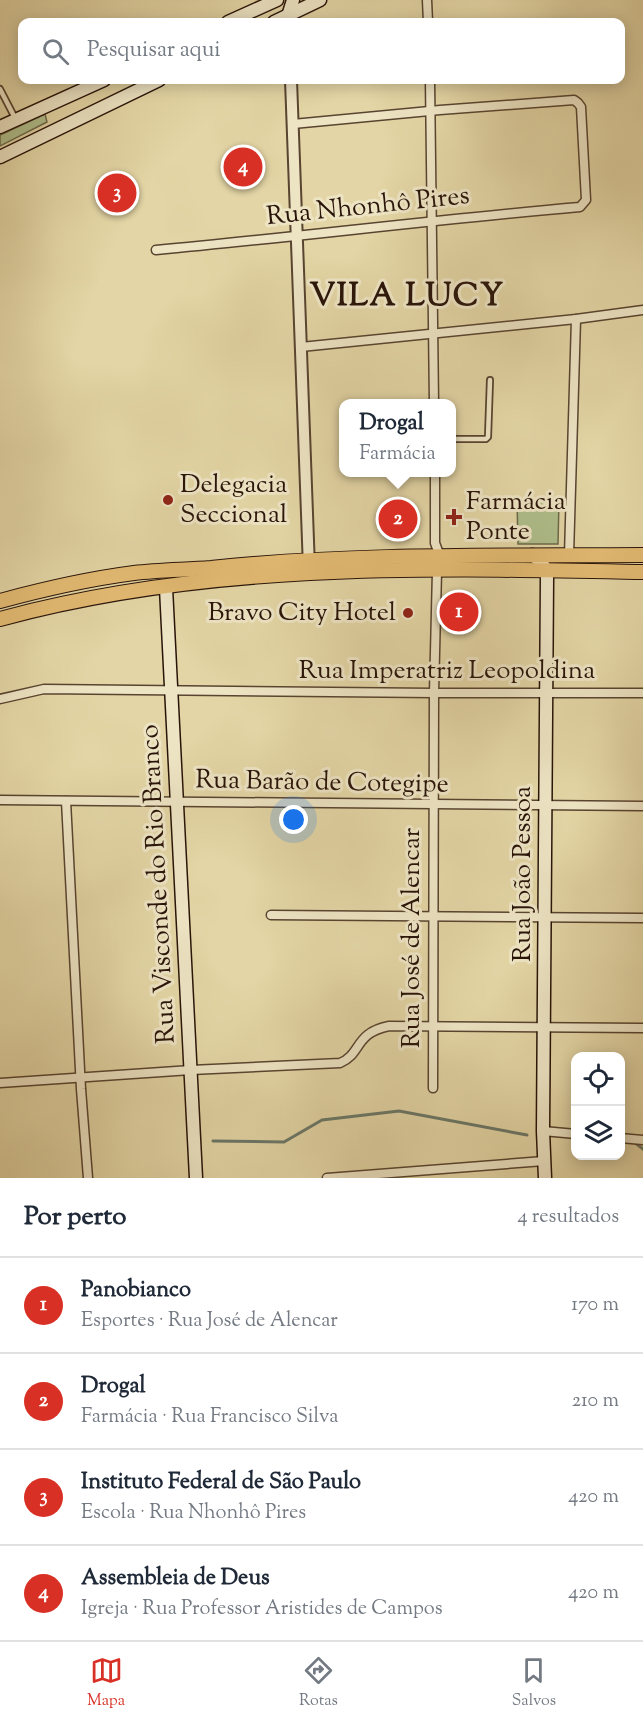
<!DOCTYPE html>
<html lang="pt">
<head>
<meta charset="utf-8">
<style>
	body { margin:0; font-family:"Sorts Mill Goudy",serif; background:#f6f6f7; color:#1f2937 }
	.controls { position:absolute; right:18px; bottom:18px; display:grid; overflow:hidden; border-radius:12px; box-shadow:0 3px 15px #0003 }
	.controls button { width:54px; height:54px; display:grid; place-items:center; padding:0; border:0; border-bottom:2px solid #e0e1e3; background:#fff; color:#1f2937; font:30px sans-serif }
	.you { position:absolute; left:294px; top:820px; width:21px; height:21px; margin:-15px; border:4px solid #fff; border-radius:50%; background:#1a73e8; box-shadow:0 0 0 9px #1a73e833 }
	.badge { display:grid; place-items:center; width:39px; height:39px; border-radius:50%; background:#d93025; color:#fff; font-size:20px; font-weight:700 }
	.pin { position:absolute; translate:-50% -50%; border:3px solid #fff; box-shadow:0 2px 6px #0006 }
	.popup { position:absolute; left:339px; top:399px; width:117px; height:78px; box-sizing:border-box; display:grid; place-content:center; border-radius:12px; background:#fff; filter:drop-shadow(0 2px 4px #0005); font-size:20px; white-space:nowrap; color:#747a83 }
	.popup b { font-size:22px; color:#1f2937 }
	.popup::after { content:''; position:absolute; left:50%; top:100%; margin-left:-12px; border:12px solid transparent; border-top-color:#fff }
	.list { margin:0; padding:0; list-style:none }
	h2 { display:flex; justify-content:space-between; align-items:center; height:78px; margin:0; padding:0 24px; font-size:26px }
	h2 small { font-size:20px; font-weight:400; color:#747a83 }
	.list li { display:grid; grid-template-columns:39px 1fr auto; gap:18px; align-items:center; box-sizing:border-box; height:96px; padding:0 24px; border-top:2px solid #e0e1e3 }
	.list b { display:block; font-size:22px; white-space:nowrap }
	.list p { margin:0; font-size:20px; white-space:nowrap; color:#747a83 }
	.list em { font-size:20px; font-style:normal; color:#747a83 }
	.icon { flex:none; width:33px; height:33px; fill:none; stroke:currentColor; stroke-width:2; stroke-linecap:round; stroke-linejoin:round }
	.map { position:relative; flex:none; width:643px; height:1178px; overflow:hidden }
	.search { position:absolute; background:#fff; box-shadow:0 3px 15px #0003; left:18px; right:18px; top:18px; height:66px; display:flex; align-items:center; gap:15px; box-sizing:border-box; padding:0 21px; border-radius:12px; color:#747a83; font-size:22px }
	.sheet { height:462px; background:#fff }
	nav { display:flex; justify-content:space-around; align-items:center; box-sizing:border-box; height:84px; border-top:2px solid #e0e1e3; background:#fff; font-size:16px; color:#747a83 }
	nav a { display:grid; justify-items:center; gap:3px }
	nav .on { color:#d93025 }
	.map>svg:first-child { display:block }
</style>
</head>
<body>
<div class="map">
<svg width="643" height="1178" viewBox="0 0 643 1178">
	<rect width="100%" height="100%" fill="#e3d5a5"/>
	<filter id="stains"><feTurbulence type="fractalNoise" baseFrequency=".00333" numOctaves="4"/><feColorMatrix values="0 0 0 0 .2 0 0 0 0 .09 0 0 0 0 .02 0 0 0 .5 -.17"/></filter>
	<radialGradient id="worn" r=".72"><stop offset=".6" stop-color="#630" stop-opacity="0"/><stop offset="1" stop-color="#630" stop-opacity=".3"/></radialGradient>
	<g fill="#aebe8b" stroke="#6c694a" stroke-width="1.5">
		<path d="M 45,114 L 47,122 L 0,146 L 0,135 Z"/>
		<path d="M 517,500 L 559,500 L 558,544 L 518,544 Z"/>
	</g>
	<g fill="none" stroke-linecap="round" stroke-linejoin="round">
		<g stroke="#6a7768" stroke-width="3">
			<path d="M 213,1141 L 284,1142 L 322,1120 L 399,1111 L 527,1135"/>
			<path d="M 634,1142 L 643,1149"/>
		</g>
		<g stroke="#584430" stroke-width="8">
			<g id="service">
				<path d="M 0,89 L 15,118"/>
				<path d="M 452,439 L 486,439 L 488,437 L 490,380"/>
			</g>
		</g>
		<g stroke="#584430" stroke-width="11">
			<g id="minor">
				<path d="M 427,0 L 428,22"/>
				<path d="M 430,80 L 434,404"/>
				<path d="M 156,250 C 298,237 439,219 580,207 L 586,200 L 581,107 L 578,103 L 574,100 L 440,110 L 293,124"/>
				<path d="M 301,347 L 576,319 L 643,310"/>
				<path d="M 435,472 L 435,543 L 438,551 L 443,556"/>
				<path d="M 569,555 L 576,319"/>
				<path d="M 0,699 L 44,689 L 434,693 L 643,693"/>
				<path d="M 0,800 L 643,806"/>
				<path d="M 66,801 L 81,1089 L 88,1178"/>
				<path d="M 271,915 L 643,918"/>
				<path d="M 0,1083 L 191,1070 L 340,1063 C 362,1054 354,1033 389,1026 L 643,1028"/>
				<path d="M 433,1088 L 434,693 L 437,571"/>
				<path d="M 543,1131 L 576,1134"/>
				<path d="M 620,1138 L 643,1140"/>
				<path d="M 327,1178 L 544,1161"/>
			</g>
		</g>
		<g stroke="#584430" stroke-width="14">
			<path id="tertiary" d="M 291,80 L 309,568"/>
		</g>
		<g stroke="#291409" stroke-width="15">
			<g id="secondary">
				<path d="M 288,16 L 293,0"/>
				<path d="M 228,22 L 277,0"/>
				<path d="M 274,22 L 320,0"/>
				<path d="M 0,127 L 104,80"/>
				<path d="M 0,157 L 159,80"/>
				<path d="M 532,555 C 541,561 547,567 547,578 L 543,1131 L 545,1178"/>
				<path d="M 166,588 L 196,1178"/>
			</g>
		</g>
		<g stroke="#291409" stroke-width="16">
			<g id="primary">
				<path d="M 0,601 C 44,589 88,579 134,573 C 159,570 185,570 211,568 C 354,553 499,556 643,555"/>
				<path d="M 0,619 C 208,562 429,568 643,572"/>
			</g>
		</g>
		<use href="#service" stroke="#ede4c4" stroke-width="4.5"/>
		<use href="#minor" stroke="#ede4c4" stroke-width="8"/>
		<use href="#tertiary" stroke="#ede4c4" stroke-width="10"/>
		<use href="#secondary" stroke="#ede4c4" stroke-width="12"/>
		<use href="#primary" stroke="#e2ba72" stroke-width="14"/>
	</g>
	<g fill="#8f2418" stroke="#ede4c4" stroke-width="2">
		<circle cx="168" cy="500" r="6"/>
		<path d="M451 508h6v6h6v6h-6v6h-6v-6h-6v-6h6z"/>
		<circle cx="408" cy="613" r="6"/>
	</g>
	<g text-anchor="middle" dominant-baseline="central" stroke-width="6" stroke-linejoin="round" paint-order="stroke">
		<g font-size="26" fill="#291409" stroke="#ede4c4">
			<text transform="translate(368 207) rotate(-6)">Rua Nhonhô Pires</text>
			<text x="447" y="671">Rua Imperatriz Leopoldina</text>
			<text transform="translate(322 783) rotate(1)">Rua Barão de Cotegipe</text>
			<text transform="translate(523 874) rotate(-90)">Rua João Pessoa</text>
			<text transform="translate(159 884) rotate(-93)">Rua Visconde do Rio Branco</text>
			<text transform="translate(412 938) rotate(-90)">Rua José de Alencar</text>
		</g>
		<g font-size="26" fill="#291409" stroke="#ede4c4" text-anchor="start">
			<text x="180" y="485">Delegacia<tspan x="180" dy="30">Seccional</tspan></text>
			<text x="466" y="502">Farmácia<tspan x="466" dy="30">Ponte</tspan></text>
			<text x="396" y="613" text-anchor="end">Bravo City Hotel</text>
		</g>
		<g font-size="32" font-weight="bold" letter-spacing="1.5" fill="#291409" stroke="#ede4c4">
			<text x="407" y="297">VILA LUCY</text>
		</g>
	</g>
	<rect width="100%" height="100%" filter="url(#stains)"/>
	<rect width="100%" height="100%" fill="url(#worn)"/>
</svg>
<div class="controls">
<button><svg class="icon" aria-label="locate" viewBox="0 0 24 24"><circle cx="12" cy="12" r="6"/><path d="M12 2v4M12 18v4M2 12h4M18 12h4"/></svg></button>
<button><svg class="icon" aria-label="layers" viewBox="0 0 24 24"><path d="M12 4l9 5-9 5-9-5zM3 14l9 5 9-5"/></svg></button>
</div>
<div class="you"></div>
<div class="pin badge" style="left:459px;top:612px">1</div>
<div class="pin badge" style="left:398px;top:519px">2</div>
<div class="popup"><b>Drogal</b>Farmácia</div>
<div class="pin badge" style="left:117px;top:193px">3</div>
<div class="pin badge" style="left:243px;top:167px">4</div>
<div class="search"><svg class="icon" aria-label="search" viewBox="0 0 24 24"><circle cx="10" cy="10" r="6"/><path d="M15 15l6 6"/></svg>Pesquisar aqui</div>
</div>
<section class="sheet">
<h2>Por perto<small>4 resultados</small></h2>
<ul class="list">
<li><span class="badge">1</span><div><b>Panobianco</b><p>Esportes · Rua José de Alencar</p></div><em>170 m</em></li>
<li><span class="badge">2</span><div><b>Drogal</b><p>Farmácia · Rua Francisco Silva</p></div><em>210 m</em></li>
<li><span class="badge">3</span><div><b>Instituto Federal de São Paulo</b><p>Escola · Rua Nhonhô Pires</p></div><em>420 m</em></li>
<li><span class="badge">4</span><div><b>Assembleia de Deus</b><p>Igreja · Rua Professor Aristides de Campos</p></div><em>420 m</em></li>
</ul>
</section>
<nav>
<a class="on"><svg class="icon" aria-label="map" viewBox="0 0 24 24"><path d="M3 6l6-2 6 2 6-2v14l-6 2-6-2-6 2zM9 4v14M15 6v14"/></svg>Mapa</a>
<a><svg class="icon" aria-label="directions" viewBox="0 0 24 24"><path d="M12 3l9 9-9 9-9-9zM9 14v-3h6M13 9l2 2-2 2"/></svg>Rotas</a>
<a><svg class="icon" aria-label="saved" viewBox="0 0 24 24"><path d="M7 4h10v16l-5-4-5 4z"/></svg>Salvos</a>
</nav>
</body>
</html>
